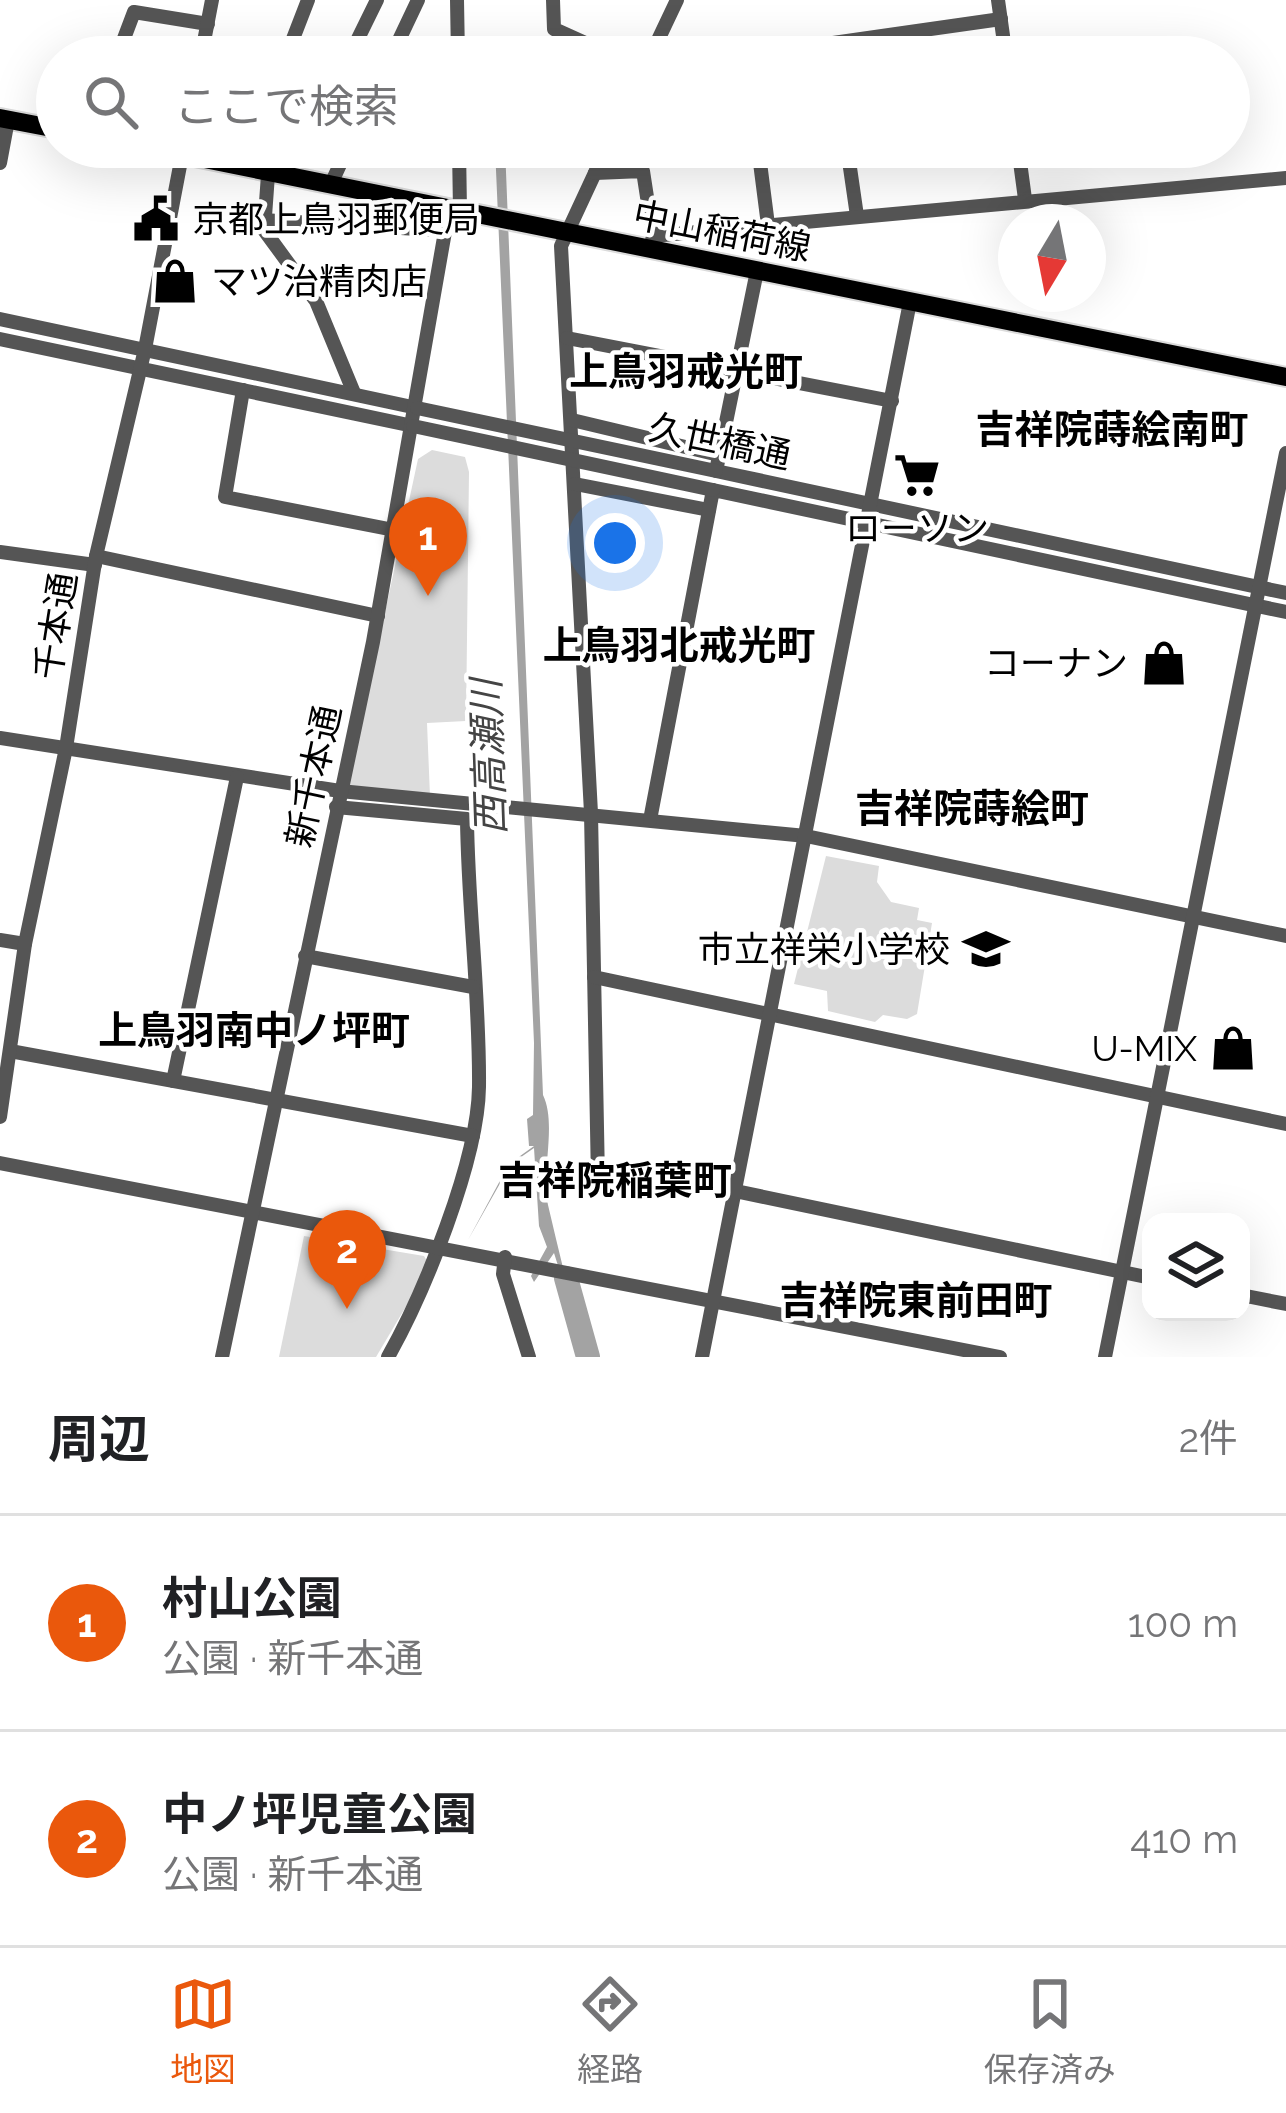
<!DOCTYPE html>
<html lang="ja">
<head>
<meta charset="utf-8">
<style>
	body { margin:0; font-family:Raleway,"Noto Sans JP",sans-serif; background:#f6f6f6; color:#202124 }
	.controls { position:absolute; right:36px; bottom:36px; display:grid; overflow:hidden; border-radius:24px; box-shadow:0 12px 48px #0002 }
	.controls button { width:108px; height:108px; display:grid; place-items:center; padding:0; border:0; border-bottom:3px solid #e0e0e0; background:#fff; color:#202124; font:60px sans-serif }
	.compass { position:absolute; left:998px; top:204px; width:108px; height:108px; border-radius:50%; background:#fff; box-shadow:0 12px 48px #0002; rotate:190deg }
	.you { position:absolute; left:615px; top:543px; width:42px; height:42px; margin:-30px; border:9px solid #fff; border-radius:50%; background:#1a73e8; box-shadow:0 0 0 18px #1a73e833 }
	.badge { display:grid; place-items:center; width:78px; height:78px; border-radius:50%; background:#ea580c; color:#fff; font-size:39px; font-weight:700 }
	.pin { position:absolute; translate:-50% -99px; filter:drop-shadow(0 3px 6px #0008) }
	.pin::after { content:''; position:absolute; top:63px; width:42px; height:36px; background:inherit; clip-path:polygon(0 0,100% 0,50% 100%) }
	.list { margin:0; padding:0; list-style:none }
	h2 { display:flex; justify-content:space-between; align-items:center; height:156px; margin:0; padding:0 48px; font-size:51px }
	h2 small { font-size:39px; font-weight:400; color:#757577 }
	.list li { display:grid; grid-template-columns:78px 1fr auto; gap:36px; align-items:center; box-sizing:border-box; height:216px; padding:0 48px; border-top:3px solid #e0e0e0 }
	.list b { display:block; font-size:45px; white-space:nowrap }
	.list p { margin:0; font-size:39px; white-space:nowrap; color:#757577 }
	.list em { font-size:39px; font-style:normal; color:#757577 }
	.icon { flex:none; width:66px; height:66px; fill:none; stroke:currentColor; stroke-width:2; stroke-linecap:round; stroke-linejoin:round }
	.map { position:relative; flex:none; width:1286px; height:1357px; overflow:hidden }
	.search { position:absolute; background:#fff; box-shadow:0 12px 48px #0002; left:36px; right:36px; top:36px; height:132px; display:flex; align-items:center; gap:30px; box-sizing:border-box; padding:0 42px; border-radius:66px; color:#757577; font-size:45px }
	.sheet { height:588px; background:#fff }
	nav { display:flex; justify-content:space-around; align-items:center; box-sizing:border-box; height:168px; border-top:3px solid #e0e0e0; background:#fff; font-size:33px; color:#757577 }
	nav a { display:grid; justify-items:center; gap:6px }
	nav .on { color:#ea580c }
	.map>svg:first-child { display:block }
</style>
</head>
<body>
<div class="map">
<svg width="1286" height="1357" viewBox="0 0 1286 1357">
	<rect width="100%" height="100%" fill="#fff"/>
	<g fill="#dcdcdc">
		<path d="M 432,450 L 465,457 L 469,472 L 466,721 L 427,723 L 430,796 L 347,789 L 418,459 Z"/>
		<path d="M 826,856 L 879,866 L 877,882 L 891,902 L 919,908 L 917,920 L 932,923 L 917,1014 L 907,1019 L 883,1015 L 875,1022 L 828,1011 L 827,991 L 794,984 Z"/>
		<path d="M 304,1236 L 424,1256 L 430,1266 L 376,1357 L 279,1357 Z"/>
	</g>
	<path fill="#a3a3a3" d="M 495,147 L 505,147 L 543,1095 C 557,1124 541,1171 548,1205 C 560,1256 572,1307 587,1357 L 554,1253 L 534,1282 L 531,1276 L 547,1247 L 539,1226 L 534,1148 L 511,1164 L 468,1240 L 509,1164 L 534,1146 L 529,1146 L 527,1119 L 533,1115 L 534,1043 Z"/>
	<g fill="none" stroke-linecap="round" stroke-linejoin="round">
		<path stroke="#a3a3a3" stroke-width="24" d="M 566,1278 L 588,1357"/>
		<g stroke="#dbdbdb" stroke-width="22">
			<g id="major">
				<path d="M 0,118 L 57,129"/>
				<path d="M 145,147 L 1286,377"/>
			</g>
		</g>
		<g stroke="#555" stroke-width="14">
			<path d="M 457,0 L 458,57"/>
			<path d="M 553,0 L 554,29 L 616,57"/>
			<path d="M 998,0 L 1006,57"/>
			<path d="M 117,57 L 134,12 L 208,24"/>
			<path d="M 201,57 L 212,0"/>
			<path d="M 286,57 L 308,0"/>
			<path d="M 349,57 L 377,0"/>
			<path d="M 391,57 L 418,0"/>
			<path d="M 650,57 L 677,0"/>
			<path d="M 734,57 L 1001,19"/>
			<path d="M 270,147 L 264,230 L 316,301 L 354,393"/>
			<path d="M 607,147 L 561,246 L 591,813 L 598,1180 L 659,1175 L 1151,1278"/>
			<path d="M 758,147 L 768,225"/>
			<path d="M 847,147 L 857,216"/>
			<path d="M 1018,147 L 1025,199"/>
			<path d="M 0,163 L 8,120"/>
			<path d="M 595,173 L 643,171 L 653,236"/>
			<path d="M 331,184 L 348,147"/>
			<path d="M 262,220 L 435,230 L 446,226"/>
			<path d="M 650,250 L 653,236 L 1286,178"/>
			<path d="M 757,271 L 716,471 L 1286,593"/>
			<path d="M 0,319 L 417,408"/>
			<path d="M 567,338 L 892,401"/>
			<path d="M 0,339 L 413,426"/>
			<path d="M 243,390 L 225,497 L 394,530"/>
			<path d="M 572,420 L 719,455"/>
			<path d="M 575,484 L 709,510"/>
			<path d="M 0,552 L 95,565"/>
			<path d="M 96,556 L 378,616"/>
			<path d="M 0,738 L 340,791 L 806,836 L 1286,936"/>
			<path d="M 336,807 L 467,819 C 468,908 480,999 479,1087 C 478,1161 424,1293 388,1357"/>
			<path d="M 650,820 L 713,490 L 1286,612"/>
			<path d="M 0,940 L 25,944"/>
			<path d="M 305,956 L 473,987"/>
			<path d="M 594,977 L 1286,1124"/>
			<path d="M 10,1051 L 473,1136"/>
			<path d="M 173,1081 L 237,777"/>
			<path d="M 0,1117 L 25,944 L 66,748 L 96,556 L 145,349 L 183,150"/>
			<path d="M 0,1163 L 1000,1357"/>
			<path d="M 505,1257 L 503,1274 L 529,1357"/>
			<path d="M 1241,1295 L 1286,1304"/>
			<path d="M 222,1357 L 373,642 L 446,226 L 460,211 L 459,147"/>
			<path d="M 702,1357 L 910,302"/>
			<path d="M 1105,1357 L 1286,453"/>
		</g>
		<use href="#major" stroke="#000" stroke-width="18"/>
		<g stroke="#555" stroke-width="14">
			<path d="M 417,408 L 716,471"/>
			<path d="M 413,426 L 713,490"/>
		</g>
	</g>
	<defs>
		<g id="civic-bare" transform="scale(3.6)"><path d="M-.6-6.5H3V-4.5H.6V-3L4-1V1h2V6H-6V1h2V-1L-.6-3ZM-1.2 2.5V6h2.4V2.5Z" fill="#000" stroke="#fff" stroke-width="2.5" paint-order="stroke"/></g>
		<g id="shop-bare" transform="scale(3.6)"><path d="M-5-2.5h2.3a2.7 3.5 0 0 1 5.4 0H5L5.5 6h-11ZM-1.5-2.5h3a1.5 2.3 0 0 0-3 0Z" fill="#000" stroke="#fff" stroke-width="2.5" paint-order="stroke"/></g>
		<g id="supermarket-bare" transform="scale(3.6)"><path d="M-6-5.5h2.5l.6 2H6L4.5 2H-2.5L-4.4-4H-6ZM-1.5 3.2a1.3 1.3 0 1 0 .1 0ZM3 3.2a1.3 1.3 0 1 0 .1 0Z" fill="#000" stroke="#fff" stroke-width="2.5" paint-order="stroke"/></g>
		<g id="school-bare" transform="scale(3.6)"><path d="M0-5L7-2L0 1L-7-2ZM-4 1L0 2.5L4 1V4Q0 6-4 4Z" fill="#000" stroke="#fff" stroke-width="2.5" paint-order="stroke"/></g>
	</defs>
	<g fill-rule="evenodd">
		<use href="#civic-bare" x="156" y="219"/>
		<use href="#shop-bare" x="175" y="281"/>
		<use href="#supermarket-bare" x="917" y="475"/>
		<use href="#shop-bare" x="1164" y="663"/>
		<use href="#school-bare" x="986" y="949"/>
		<use href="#shop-bare" x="1233" y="1048"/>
	</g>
	<g text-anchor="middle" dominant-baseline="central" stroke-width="9" stroke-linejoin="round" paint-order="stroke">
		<g font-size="36" fill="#000" stroke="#fff" text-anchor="end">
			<text x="192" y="219" text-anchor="start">京都上鳥羽郵便局</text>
			<text x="211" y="281" text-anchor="start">マツ治精肉店</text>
			<text x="917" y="528" text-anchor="middle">ローソン</text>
			<text x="1128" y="663">コーナン</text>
			<text x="950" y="949">市立祥栄小学校</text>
			<text x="1197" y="1048">U-MIX</text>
		</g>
		<g font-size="36" fill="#000" stroke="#fff">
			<text transform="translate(722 231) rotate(11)">中山稲荷線</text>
			<text transform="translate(720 441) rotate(12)">久世橋通</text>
			<text transform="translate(55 626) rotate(-81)">千本通</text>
			<text transform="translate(313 776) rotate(-78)">新千本通</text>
		</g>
		<g font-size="39" font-weight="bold" fill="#000" stroke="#fff">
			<text x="686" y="371">上鳥羽戒光町</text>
			<text x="1112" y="429">吉祥院蒔絵南町</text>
			<text x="679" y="645">上鳥羽北戒光町</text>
			<text x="972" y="808">吉祥院蒔絵町</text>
			<text x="254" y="1030">上鳥羽南中ノ坪町</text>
			<text x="615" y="1180">吉祥院稲葉町</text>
			<text x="916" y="1300">吉祥院東前田町</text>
		</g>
		<g font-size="39" font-style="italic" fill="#444" stroke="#fff">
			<text transform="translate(488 757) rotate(-92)">西高瀬川</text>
		</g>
	</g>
</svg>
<div class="controls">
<button><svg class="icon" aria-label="layers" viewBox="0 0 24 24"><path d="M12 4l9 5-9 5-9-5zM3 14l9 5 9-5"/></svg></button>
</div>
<svg class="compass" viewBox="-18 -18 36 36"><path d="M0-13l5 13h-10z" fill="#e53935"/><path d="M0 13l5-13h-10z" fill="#757577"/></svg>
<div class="you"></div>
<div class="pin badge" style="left:428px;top:596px">1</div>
<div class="pin badge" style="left:347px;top:1309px">2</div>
<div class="search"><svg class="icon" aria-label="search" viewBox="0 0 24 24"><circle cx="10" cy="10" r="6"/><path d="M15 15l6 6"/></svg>ここで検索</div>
</div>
<section class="sheet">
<h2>周辺<small>2件</small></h2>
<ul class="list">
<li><span class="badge">1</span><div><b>村山公園</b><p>公園 · 新千本通</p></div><em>100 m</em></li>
<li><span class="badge">2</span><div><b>中ノ坪児童公園</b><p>公園 · 新千本通</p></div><em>410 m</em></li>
</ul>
</section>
<nav>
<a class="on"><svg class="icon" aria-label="map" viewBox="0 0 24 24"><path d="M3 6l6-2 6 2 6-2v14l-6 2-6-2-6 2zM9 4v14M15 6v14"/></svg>地図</a>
<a><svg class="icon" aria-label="directions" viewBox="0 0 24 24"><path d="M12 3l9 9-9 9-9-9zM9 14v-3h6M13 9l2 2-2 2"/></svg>経路</a>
<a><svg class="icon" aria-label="saved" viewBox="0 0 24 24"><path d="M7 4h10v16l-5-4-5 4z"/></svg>保存済み</a>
</nav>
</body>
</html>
